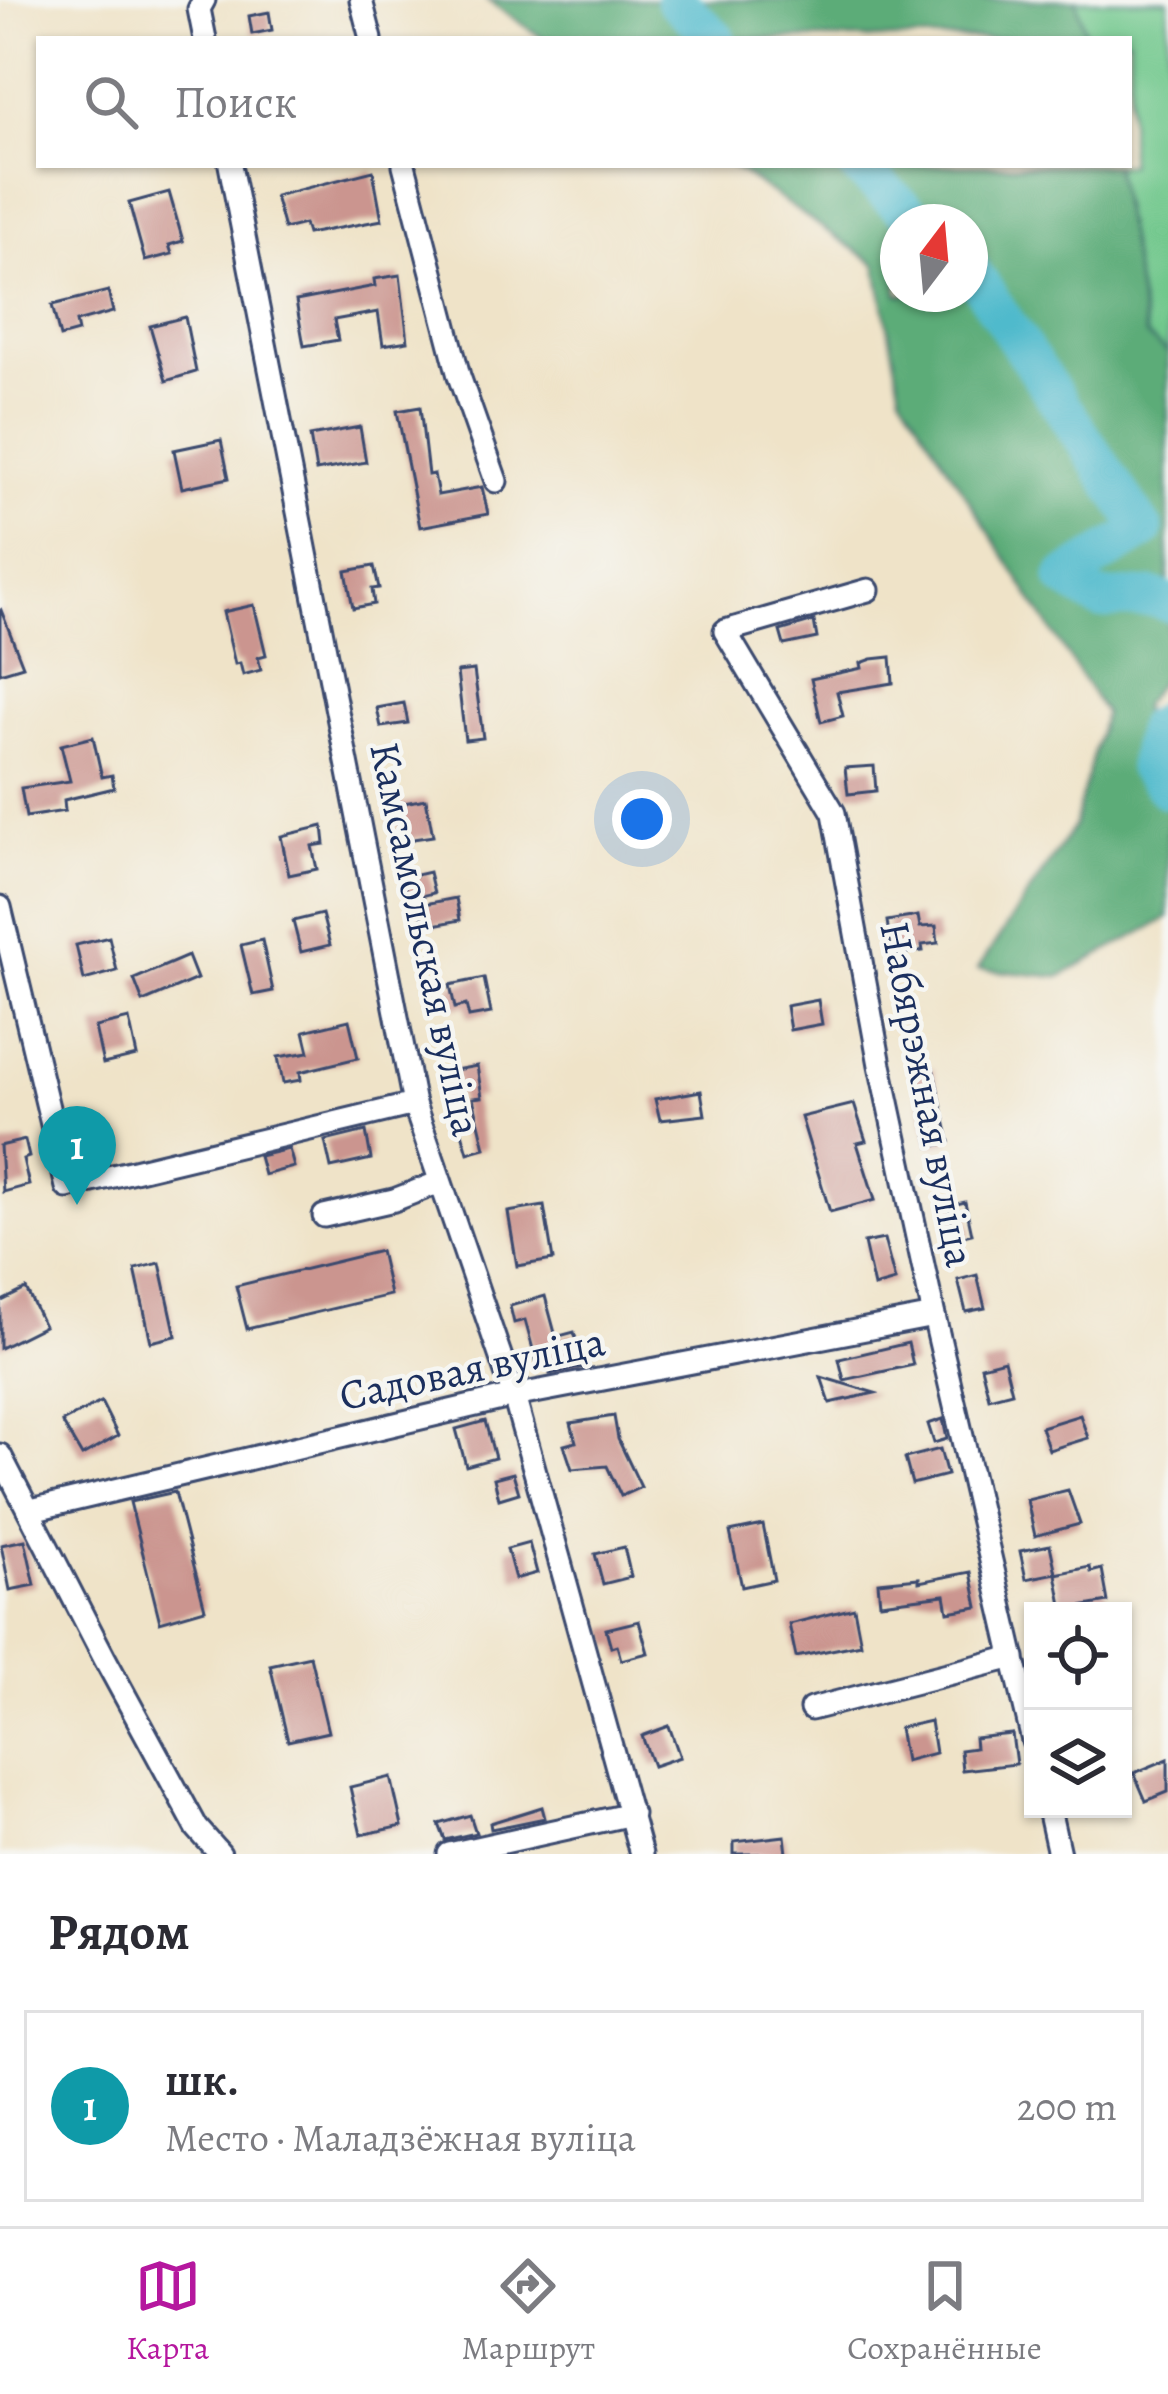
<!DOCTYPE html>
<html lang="ru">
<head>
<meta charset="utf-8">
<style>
	body { margin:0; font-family:Alegreya,serif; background:#f7f7f7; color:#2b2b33 }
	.controls { position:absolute; right:36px; bottom:36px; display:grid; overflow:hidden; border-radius:0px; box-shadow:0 3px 9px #0004 }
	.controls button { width:108px; height:108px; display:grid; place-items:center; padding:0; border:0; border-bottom:3px solid #e1e1e2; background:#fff; color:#2b2b33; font:60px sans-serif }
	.compass { position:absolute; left:880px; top:204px; width:108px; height:108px; border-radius:50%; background:#fff; box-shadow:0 3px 9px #0004; rotate:16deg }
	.you { position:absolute; left:642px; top:819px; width:42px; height:42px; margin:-30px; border:9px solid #fff; border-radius:50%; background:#1a73e8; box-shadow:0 0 0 18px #1a73e833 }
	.badge { display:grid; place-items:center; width:78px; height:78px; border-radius:50%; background:#b5179e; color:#fff; font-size:39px; font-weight:700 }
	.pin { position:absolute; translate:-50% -99px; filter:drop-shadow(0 3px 6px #0008) }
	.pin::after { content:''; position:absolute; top:63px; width:42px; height:36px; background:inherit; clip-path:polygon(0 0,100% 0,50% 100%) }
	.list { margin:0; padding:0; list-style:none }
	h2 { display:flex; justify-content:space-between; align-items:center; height:156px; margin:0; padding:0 48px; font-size:51px }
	h2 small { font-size:39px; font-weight:400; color:#7c7c81 }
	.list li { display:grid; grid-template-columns:78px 1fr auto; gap:36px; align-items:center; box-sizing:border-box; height:192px; margin:0 24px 24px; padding:0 24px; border:3px solid #e1e1e2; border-radius:0px }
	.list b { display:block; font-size:45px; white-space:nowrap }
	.list p { margin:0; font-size:39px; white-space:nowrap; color:#7c7c81 }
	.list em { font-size:39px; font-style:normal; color:#7c7c81 }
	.icon { flex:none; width:66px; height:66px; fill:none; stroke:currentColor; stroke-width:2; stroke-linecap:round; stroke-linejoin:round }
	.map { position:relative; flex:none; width:1168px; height:1854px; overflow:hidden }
	.search { position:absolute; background:#fff; box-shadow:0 3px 9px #0004; left:36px; right:36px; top:36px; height:132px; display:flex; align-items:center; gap:30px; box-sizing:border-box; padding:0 42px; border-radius:0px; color:#7c7c81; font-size:45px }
	.sheet { height:372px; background:#fff }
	nav { display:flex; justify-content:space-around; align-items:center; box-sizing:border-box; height:168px; border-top:3px solid #e1e1e2; background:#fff; font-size:33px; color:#7c7c81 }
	nav a { display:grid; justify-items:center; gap:6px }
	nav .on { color:#b5179e }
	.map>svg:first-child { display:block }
</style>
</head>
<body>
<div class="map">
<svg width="1168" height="1854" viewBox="0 0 1168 1854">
	<rect width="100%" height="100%" fill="#f6f6f2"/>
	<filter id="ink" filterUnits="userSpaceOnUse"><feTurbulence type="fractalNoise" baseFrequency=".00833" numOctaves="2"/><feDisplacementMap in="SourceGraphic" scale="24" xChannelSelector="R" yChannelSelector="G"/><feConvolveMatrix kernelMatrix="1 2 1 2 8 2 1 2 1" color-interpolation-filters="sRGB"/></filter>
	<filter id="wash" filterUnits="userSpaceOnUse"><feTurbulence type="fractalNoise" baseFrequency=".004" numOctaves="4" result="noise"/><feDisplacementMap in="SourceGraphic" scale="48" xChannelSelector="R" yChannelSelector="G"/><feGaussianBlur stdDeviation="2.7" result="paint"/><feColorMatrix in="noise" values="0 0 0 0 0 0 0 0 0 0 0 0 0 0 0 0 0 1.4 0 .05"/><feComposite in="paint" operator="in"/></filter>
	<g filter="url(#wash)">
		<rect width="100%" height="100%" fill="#efe3c8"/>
		<path fill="#71c78c" stroke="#467b75" stroke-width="3" d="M 1076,0 L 1168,0 L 1168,353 L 1147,336 L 1114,165 L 1129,165 L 1129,39 L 1087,39 Z"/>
		<g fill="#5cac78" stroke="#3c6e6b" stroke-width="3" fill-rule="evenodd">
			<path d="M 487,0 L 1076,0 L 1087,39 L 544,39 Z"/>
			<path d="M 730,165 L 1114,165 L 1146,336 L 1168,353 L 1168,671 L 1142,705 L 1140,777 L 1168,809 L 1168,918 L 1059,977 L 978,969 L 1074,826 L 1104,713 L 901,393 L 876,264 ZM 898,222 L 970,222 L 970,294 L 898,294 Z"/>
		</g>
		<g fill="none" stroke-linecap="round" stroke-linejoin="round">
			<g stroke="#4fbacc" stroke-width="39">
				<path d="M 675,0 L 717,39"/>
				<path d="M 856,165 L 919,222"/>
				<path d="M 970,269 L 1144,530 L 1065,578 L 1100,600 L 1153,597 L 1168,603"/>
				<path d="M 1168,719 L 1155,727 L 1147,767 L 1168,790"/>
			</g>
		</g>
		<g id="blocks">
			<g fill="#cb958f">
				<path d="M 269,12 L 272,30 L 252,34 L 249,16 Z"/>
				<path d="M 373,171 L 382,220 L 307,234 L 304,224 L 284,229 L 275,196 Z"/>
				<path d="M 169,192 L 183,241 L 169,245 L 172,254 L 145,261 L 129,203 Z"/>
				<path d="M 400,275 L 408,341 L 383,345 L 378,312 L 334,320 L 338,340 L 304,346 L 296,301 L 375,286 L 374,279 Z"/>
				<path d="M 108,291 L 113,312 L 76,322 L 78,332 L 60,337 L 52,305 Z"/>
				<path d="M 185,317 L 196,372 L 166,381 L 150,326 Z"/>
				<path d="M 420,407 L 428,475 L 434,474 L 438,495 L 482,487 L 488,514 L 420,527 L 397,411 Z"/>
				<path d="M 360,427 L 366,462 L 316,471 L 310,436 Z"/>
				<path d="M 221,440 L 229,478 L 182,488 L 174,450 Z"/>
				<path d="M 374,566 L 379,588 L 372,589 L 374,604 L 353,608 L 346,571 Z"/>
				<path d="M 254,605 L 266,655 L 258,657 L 261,670 L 243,675 L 240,663 L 235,664 L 223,612 Z"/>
				<path d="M 1,610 L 23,666 L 0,673 L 0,611 Z"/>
				<path d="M 814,621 L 817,638 L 784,645 L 780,631 Z"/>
				<path d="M 891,657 L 893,683 L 837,692 L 843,716 L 821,722 L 811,679 L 862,668 L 861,663 L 872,659 Z"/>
				<path d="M 474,670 L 483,738 L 465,740 L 457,672 Z"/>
				<path d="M 404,703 L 408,723 L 381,727 L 377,708 Z"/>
				<path d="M 93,737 L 102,777 L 112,775 L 114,788 L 64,800 L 65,811 L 26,817 L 21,788 L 70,781 L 61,745 Z"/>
				<path d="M 874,766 L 876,791 L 848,794 L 845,768 Z"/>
				<path d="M 426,799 L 433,836 L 400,841 L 398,822 L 389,824 L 387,806 Z"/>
				<path d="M 323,826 L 325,844 L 312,846 L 317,869 L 289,875 L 281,836 Z"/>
				<path d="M 429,872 L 434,893 L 408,899 L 403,878 Z"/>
				<path d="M 456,898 L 460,920 L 424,927 L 420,905 Z"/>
				<path d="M 322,914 L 330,945 L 301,952 L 293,921 Z"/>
				<path d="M 918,916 L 920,927 L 936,926 L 938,943 L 922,945 L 923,951 L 892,955 L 887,921 Z"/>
				<path d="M 109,937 L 117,971 L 84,980 L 76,945 Z"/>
				<path d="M 262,940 L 273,991 L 253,995 L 241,945 Z"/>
				<path d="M 188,956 L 197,979 L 143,1002 L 134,979 Z"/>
				<path d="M 484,978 L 491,1013 L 469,1017 L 466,1005 L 455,1008 L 450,985 Z"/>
				<path d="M 818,1000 L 822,1024 L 790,1030 L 786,1006 Z"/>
				<path d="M 129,1019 L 137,1056 L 103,1064 L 95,1027 Z"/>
				<path d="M 349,1020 L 358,1058 L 300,1072 L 301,1080 L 283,1083 L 278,1057 L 309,1052 L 304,1031 Z"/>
				<path d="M 477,1066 L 482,1097 L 473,1098 L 485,1148 L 468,1153 L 461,1129 L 464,1128 L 455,1070 Z"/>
				<path d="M 933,1068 L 950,1142 L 930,1147 L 914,1078 L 916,1072 Z"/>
				<path d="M 701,1091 L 705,1115 L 660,1120 L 655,1099 Z"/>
				<path d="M 854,1104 L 866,1141 L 857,1143 L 875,1200 L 830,1212 L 801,1117 Z"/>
				<path d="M 366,1131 L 371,1159 L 331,1168 L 325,1141 Z"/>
				<path d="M 25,1140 L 29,1157 L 23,1159 L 29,1185 L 3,1192 L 0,1146 Z"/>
				<path d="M 289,1149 L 294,1167 L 264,1175 L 259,1156 Z"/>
				<path d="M 965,1202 L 972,1234 L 955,1238 L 948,1206 Z"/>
				<path d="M 544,1206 L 553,1260 L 517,1266 L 508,1212 Z"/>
				<path d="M 884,1239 L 895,1281 L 874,1287 L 864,1243 Z"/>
				<path d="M 380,1251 L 390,1295 L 247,1329 L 236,1286 Z"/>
				<path d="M 160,1263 L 176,1336 L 151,1342 L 135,1269 Z"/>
				<path d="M 977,1275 L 985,1308 L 966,1312 L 958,1280 Z"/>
				<path d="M 26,1289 L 44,1326 L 0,1348 L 0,1302 Z"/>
				<path d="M 545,1296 L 556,1337 L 574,1332 L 584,1367 L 550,1374 L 547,1362 L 537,1364 L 525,1320 L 514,1323 L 510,1306 Z"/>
				<path d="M 908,1343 L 913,1365 L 844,1380 L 839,1359 Z"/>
				<path d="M 1004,1360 L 1012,1392 L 989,1398 L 981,1366 Z"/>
				<path d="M 821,1377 L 875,1393 L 830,1403 Z"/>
				<path d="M 101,1402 L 118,1436 L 82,1456 L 62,1422 Z"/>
				<path d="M 1080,1415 L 1088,1438 L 1049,1450 L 1041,1427 Z"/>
				<path d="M 614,1416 L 618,1439 L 641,1487 L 621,1496 L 607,1466 L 572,1469 L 564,1445 L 576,1442 L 571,1423 Z"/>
				<path d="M 943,1419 L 947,1439 L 934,1443 L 928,1424 Z"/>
				<path d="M 485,1421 L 495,1458 L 466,1466 L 456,1429 Z"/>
				<path d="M 940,1449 L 947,1475 L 912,1484 L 905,1458 Z"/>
				<path d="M 513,1473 L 519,1493 L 499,1499 L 494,1478 Z"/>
				<path d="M 1068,1490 L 1080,1524 L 1035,1536 L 1027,1500 Z"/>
				<path d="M 175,1492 L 205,1609 L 160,1622 L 130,1502 Z"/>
				<path d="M 763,1525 L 774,1580 L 742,1587 L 730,1532 Z"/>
				<path d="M 25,1540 L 35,1585 L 10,1590 L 1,1545 Z"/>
				<path d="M 529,1543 L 537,1573 L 515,1579 L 507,1549 Z"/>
				<path d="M 1050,1545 L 1056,1573 L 1026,1579 L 1020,1551 Z"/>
				<path d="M 624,1547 L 631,1577 L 603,1584 L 595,1554 Z"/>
				<path d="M 1090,1567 L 1091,1572 L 1102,1569 L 1108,1602 L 1063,1610 L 1056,1574 Z"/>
				<path d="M 971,1572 L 978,1607 L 948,1612 L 945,1595 L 880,1603 L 878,1582 L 919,1578 L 919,1582 Z"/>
				<path d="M 854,1608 L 861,1644 L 796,1657 L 789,1624 Z"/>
				<path d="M 639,1621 L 648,1653 L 621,1660 L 617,1645 L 611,1647 L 606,1629 Z"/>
				<path d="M 310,1656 L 328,1732 L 288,1741 L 270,1665 Z"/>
				<path d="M 930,1721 L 935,1753 L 905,1761 L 899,1728 Z"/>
				<path d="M 669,1726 L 680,1757 L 653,1766 L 642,1736 Z"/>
				<path d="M 1012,1734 L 1016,1764 L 962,1770 L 960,1750 L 975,1748 L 974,1738 Z"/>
				<path d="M 1168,1759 L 1168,1792 L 1146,1801 L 1134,1773 Z"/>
				<path d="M 391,1777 L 402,1826 L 361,1835 L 350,1787 Z"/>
				<path d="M 542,1807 L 545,1818 L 491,1829 L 490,1823 Z"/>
				<path d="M 470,1815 L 476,1833 L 445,1840 L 439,1824 Z"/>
				<path d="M 785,1836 L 787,1854 L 734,1854 L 734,1842 Z"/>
			</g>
		</g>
	</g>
	<g filter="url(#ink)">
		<use href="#blocks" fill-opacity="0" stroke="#3b4a6e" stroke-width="3"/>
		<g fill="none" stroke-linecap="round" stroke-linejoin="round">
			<g stroke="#3b4a6e" stroke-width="27">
				<g id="minor">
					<path d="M 204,0 L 199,9 L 205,39"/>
					<path d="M 361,0 L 371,39"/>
					<path d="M 230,165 L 414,1104 L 514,1396 L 641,1854"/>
					<path d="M 404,165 L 459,376 L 496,481"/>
					<path d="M 868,590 L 725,631 L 834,813 L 880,1065 L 934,1316 L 1033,1741"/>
					<path d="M 0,907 L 67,1187 L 414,1104"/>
					<path d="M 324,1216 L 394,1200 L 440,1182"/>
					<path d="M 0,1455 L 105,1659 L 197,1828 L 220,1854"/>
					<path d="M 31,1510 L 514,1396 L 934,1316"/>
					<path d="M 811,1709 L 1014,1657"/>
					<path d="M 1049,1809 L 1059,1854"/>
					<path d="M 449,1854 L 632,1814"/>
				</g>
			</g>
			<use href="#minor" stroke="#fff" stroke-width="21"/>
		</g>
	</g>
	<g text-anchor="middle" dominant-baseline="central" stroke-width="9" stroke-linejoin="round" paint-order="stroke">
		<g font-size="42" fill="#1b2f5e" stroke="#f6f6f2">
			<text transform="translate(426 939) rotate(78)">Камсамольская вуліца</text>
			<text transform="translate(928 1094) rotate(79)">Набярэжная вуліца</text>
			<text transform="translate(472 1368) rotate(-12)">Садовая вуліца</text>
		</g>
	</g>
</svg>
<div class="controls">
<button><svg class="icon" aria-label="locate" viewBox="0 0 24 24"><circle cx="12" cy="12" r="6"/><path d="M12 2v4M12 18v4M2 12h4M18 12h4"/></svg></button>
<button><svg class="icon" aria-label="layers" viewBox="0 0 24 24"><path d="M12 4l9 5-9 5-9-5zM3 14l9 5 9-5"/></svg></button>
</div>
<svg class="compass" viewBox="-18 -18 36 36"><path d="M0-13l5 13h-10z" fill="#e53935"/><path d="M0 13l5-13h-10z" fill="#7c7c81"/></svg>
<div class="you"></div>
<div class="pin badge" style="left:77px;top:1205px;background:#0f9aa8">1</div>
<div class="search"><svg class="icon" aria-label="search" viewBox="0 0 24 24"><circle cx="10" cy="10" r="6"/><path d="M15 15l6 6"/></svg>Поиск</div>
</div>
<section class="sheet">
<h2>Рядом<small></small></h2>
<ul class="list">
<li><span class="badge" style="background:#0f9aa8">1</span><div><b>шк.</b><p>Место · Маладзёжная вуліца</p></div><em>200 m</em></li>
</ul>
</section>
<nav>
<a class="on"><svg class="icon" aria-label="map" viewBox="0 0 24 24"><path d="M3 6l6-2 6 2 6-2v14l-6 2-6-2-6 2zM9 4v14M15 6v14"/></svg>Карта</a>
<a><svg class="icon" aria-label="directions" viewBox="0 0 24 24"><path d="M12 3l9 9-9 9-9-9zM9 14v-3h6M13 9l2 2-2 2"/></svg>Маршрут</a>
<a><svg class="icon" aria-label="saved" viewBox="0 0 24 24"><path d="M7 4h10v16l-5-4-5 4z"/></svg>Сохранённые</a>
</nav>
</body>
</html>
